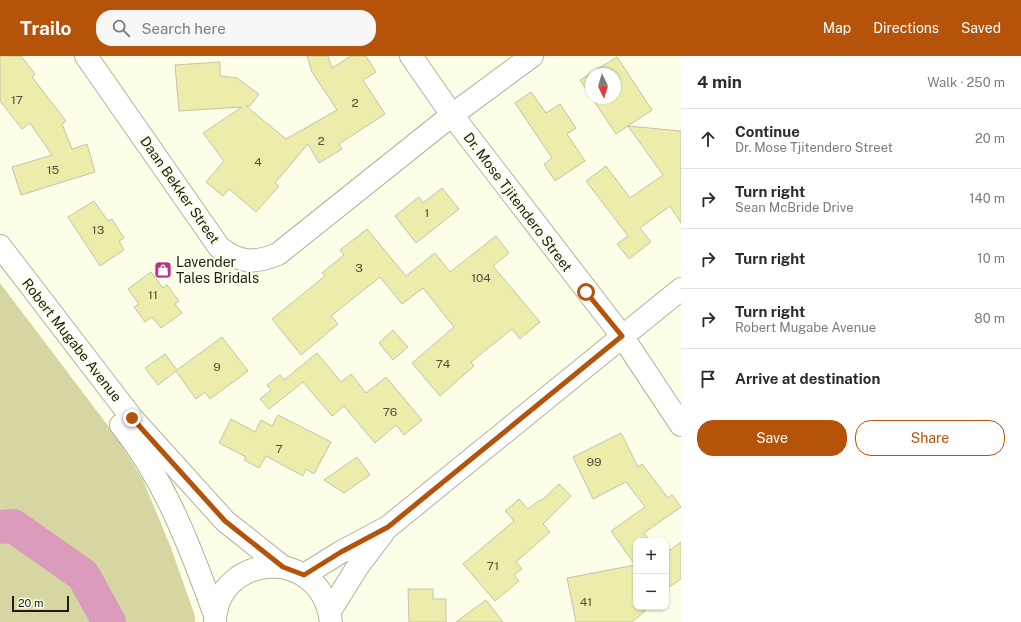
<!DOCTYPE html>
<html lang="en">
<head>
<meta charset="utf-8">
<style>
	body { margin:0; font-family:"Public Sans",sans-serif; background:#f7f7f7; color:#2b2b33 }
	.controls { position:absolute; right:12px; bottom:12px; display:grid; overflow:hidden; border-radius:8px; box-shadow:0 1px 3px #0004 }
	.controls button { width:36px; height:36px; display:grid; place-items:center; padding:0; border:0; border-bottom:1px solid #e1e1e2; background:#fff; color:#2b2b33; font:20px sans-serif }
	.compass { position:absolute; left:585px; top:12px; width:36px; height:36px; border-radius:50%; background:#fff; box-shadow:0 1px 3px #0004; rotate:175deg }
	.scale { position:absolute; left:12px; bottom:10px; width:57px; box-sizing:border-box; padding-left:4px; border:2px solid #1d1d15; border-top:0; font-size:11px; line-height:14px; white-space:nowrap; color:#1d1d15; -webkit-text-stroke:3px #fdfee8; paint-order:stroke }
	.stop { position:absolute; width:12px; height:12px; margin:-9px; border:3px solid #b45309; border-radius:50%; background:#fff }
	.stop.end { background:#b45309; border-color:#fff; box-shadow:0 1px 4px #0008 }
	.list { margin:0; padding:0; list-style:none }
	h2 { display:flex; justify-content:space-between; align-items:center; height:52px; margin:0; padding:0 16px; font-size:17px }
	h2 small { font-size:13px; font-weight:400; color:#7c7c81 }
	.list li { display:grid; grid-template-columns:26px 1fr auto; gap:12px; align-items:center; box-sizing:border-box; height:60px; padding:0 16px; border-top:1px solid #e1e1e2 }
	.list b { display:block; font-size:15px; white-space:nowrap }
	.list p { margin:0; font-size:13px; white-space:nowrap; color:#7c7c81 }
	.list em { font-size:13px; font-style:normal; color:#7c7c81 }
	.actions { display:flex; gap:8px; padding:12px 16px }
	.actions a { flex:1; padding:9px 0; border:1px solid #b45309; border-radius:16px; text-align:center; font-size:14px; color:#b45309 }
	.actions .main { background:#b45309; color:#fff }
	.icon { flex:none; width:22px; height:22px; fill:none; stroke:currentColor; stroke-width:2; stroke-linecap:round; stroke-linejoin:round }
	.map { position:relative; flex:none; width:681px; height:566px; overflow:hidden }
	header { display:flex; align-items:center; gap:24px; box-sizing:border-box; height:56px; padding:0 20px; background:#b45309; color:#fff }
	header strong { font-size:19px }
	nav { display:flex; gap:22px; margin-inline-start:auto; font-size:14px }
	.search { width:280px; height:36px; background:#f7f7f7; display:flex; align-items:center; gap:10px; box-sizing:border-box; padding:0 14px; border-radius:16px; color:#7c7c81; font-size:15px }
	main { display:flex }
	aside { flex:1; background:#fff }
	.map>svg:first-child { display:block }
</style>
</head>
<body>
<header>
<strong>Trailo</strong>
<div class="search"><svg class="icon" aria-label="search" viewBox="0 0 24 24"><circle cx="10" cy="10" r="6"/><path d="M15 15l6 6"/></svg>Search here</div>
<nav><a>Map</a><a>Directions</a><a>Saved</a></nav>
</header>
<main>
<div class="map">
<svg width="681" height="566" viewBox="0 0 681 566">
	<rect width="100%" height="100%" fill="#fdfee8"/>
	<path fill="#d5d6a1" d="M 0,227 L 115,379 L 143,424 L 171,492 L 195,560 L 195,566 L 0,566 Z"/>
	<g fill="none" stroke-linecap="round" stroke-linejoin="round">
		<path stroke="#db9cbc" stroke-width="34" d="M 0,471 L 13,470 L 83,519 L 109,566"/>
	</g>
	<g fill="#ecedaa" stroke="#c3c3ae">
		<path d="M 0,0 L 21,0 L 35,18 L 32,21 L 66,65 L 62,68 L 72,93 L 87,88 L 95,116 L 21,139 L 12,111 L 52,99 L 30,67 L 22,73 L 0,45 Z"/>
		<path d="M 307,0 L 328,0 L 332,12 L 351,0 L 366,0 L 376,16 L 363,24 L 385,58 L 339,88 L 342,93 L 319,107 L 308,88 L 275,127 L 279,130 L 256,156 L 229,133 L 223,140 L 206,126 L 224,105 L 203,77 L 242,51 L 179,55 L 175,9 L 220,6 L 220,20 L 237,22 L 259,38 L 250,50 L 246,50 L 286,83 L 337,54 L 312,16 Z"/>
		<path d="M 617,1 L 652,54 L 616,78 L 592,42 L 615,42 L 615,18 L 591,18 L 591,40 L 580,24 Z"/>
		<path d="M 531,36 L 546,57 L 560,48 L 576,72 L 567,78 L 585,105 L 555,125 L 544,108 L 552,102 L 515,47 Z"/>
		<path d="M 628,70 L 681,75 L 681,167 L 670,150 L 640,172 L 651,186 L 629,203 L 617,188 L 628,180 L 586,125 L 606,110 L 630,142 L 663,119 Z"/>
		<path d="M 442,132 L 459,153 L 416,187 L 395,160 L 419,141 L 423,147 Z"/>
		<path d="M 94,145 L 108,165 L 112,163 L 124,182 L 119,185 L 124,194 L 100,210 L 68,161 Z"/>
		<path d="M 367,173 L 406,220 L 435,197 L 450,216 L 496,180 L 509,197 L 493,210 L 540,266 L 520,283 L 512,273 L 471,306 L 474,310 L 440,340 L 412,307 L 454,271 L 423,232 L 402,248 L 380,221 L 331,260 L 338,268 L 301,299 L 272,263 L 325,220 L 322,217 L 344,199 L 340,194 Z"/>
		<path d="M 151,216 L 163,232 L 167,229 L 179,245 L 175,248 L 182,257 L 161,272 L 152,261 L 145,266 L 134,251 L 139,248 L 128,233 Z"/>
		<path d="M 393,274 L 408,291 L 393,304 L 379,287 Z"/>
		<path d="M 222,281 L 248,315 L 210,343 L 205,336 L 196,343 L 176,315 L 158,329 L 145,312 L 165,298 L 177,314 Z"/>
		<path d="M 317,297 L 341,326 L 351,318 L 366,337 L 386,321 L 422,364 L 404,379 L 396,369 L 375,387 L 344,350 L 332,360 L 303,326 L 269,353 L 260,343 L 271,334 L 267,329 L 280,319 L 284,324 Z"/>
		<path d="M 278,359 L 331,386 L 314,418 L 306,413 L 303,420 L 266,400 L 259,412 L 244,404 L 246,401 L 219,387 L 231,363 L 255,376 L 261,364 L 272,370 Z"/>
		<path d="M 621,377 L 638,411 L 642,408 L 668,442 L 672,439 L 681,451 L 644,477 L 650,485 L 636,485 L 636,551 L 641,551 L 645,555 L 632,566 L 576,566 L 567,522 L 635,509 L 611,475 L 645,451 L 626,426 L 593,443 L 573,401 Z"/>
		<path d="M 357,401 L 370,419 L 344,437 L 324,424 Z"/>
		<path d="M 559,428 L 571,440 L 543,468 L 550,476 L 516,506 L 522,513 L 514,519 L 519,525 L 495,545 L 463,508 L 514,465 L 505,455 L 519,443 L 528,453 L 540,444 L 541,445 Z"/>
		<path d="M 681,486 L 681,523 L 666,533 L 666,497 Z"/>
		<path d="M 408,533 L 433,533 L 433,543 L 446,543 L 446,566 L 409,566 Z"/>
		<path d="M 486,544 L 503,566 L 456,566 Z"/>
	</g>
	<g fill="none" stroke-linecap="round" stroke-linejoin="round">
		<g stroke="#b2b29e" stroke-width="24">
			<g id="minor">
				<path d="M 86,0 L 219,191 C 239,207 254,208 278,198 L 452,59 L 532,0"/>
				<path d="M 411,0 L 452,59 L 622,280 L 681,369"/>
			</g>
		</g>
		<g stroke="#b2b29e" stroke-width="24">
			<g id="major">
				<path d="M 0,190 L 132,362 L 225,465 L 283,511"/>
				<path d="M 121,369 C 165,424 191,493 215,559"/>
				<path d="M 304,519 L 341,496 L 388,471 L 681,233"/>
				<path d="M 330,555 L 358,510 L 383,477"/>
				<path d="M 215,565 C 217,498 321,487 331,566"/>
			</g>
		</g>
		<use href="#minor" stroke="#fff" stroke-width="22"/>
		<use href="#major" stroke="#fff" stroke-width="22"/>
	</g>
	<g fill="none" stroke-linecap="round" stroke-linejoin="round">
		<path stroke="#b45309" stroke-width="5" d="M 132,362 L 225,465 L 283,511 L 304,519 L 341,496 L 388,471 L 622,280 L 586,236"/>
	</g>
	<defs>
		<g id="shop-square" transform="scale(0.9)"><rect x="-9" y="-9" width="18" height="18" rx="4" fill="#b43582" stroke="#fdfee8"/><path d="M-5-2.5h2.3a2.7 3.5 0 0 1 5.4 0H5L5.5 6h-11ZM-1.5-2.5h3a1.5 2.3 0 0 0-3 0Z" fill="#fff"/></g>
	</defs>
	<g fill-rule="evenodd">
		<use href="#shop-square" x="163" y="214"/>
	</g>
	<g text-anchor="middle" dominant-baseline="central" stroke-width="4" stroke-linejoin="round" paint-order="stroke">
		<g font-size="12" fill="#51513a">
			<text x="17" y="44">17</text>
			<text x="355" y="47">2</text>
			<text x="321" y="85">2</text>
			<text x="258" y="106">4</text>
			<text x="53" y="114">15</text>
			<text x="427" y="157">1</text>
			<text x="98" y="174">13</text>
			<text x="359" y="212">3</text>
			<text x="481" y="222">104</text>
			<text x="153" y="239">11</text>
			<text x="443" y="308">74</text>
			<text x="217" y="311">9</text>
			<text x="390" y="356">76</text>
			<text x="279" y="393">7</text>
			<text x="594" y="406">99</text>
			<text x="493" y="510">71</text>
			<text x="586" y="546">41</text>
		</g>
		<g font-size="14" fill="#1d1d15" stroke="#fdfee8">
			<text transform="translate(180 134) rotate(55)">Daan Bekker Street</text>
			<text transform="translate(518 146) rotate(53)">Dr. Mose Tjitendero Street</text>
			<text transform="translate(72 284) rotate(52)">Robert Mugabe Avenue</text>
		</g>
		<g font-size="14" fill="#1d1d15" stroke="#fdfee8" text-anchor="start">
			<text x="176" y="206">Lavender<tspan x="176" dy="16">Tales Bridals</tspan></text>
		</g>
	</g>
</svg>
<div class="controls">
<button>+</button>
<button>−</button>
</div>
<svg class="compass" viewBox="-18 -18 36 36"><path d="M0-13l5 13h-10z" fill="#e53935"/><path d="M0 13l5-13h-10z" fill="#7c7c81"/></svg>
<div class="scale">20 m</div>
<div class="stop" style="left:586px;top:236px"></div>
<div class="stop end" style="left:132px;top:362px"></div>
</div>
<aside>
<h2>4 min<small>Walk · 250 m</small></h2>
<ul class="list">
<li><svg class="icon" aria-label="ahead" viewBox="0 0 24 24"><path d="M12 20V5M6 11l6-6 6 6"/></svg><div><b>Continue</b><p>Dr. Mose Tjitendero Street</p></div><em>20 m</em></li>
<li><svg class="icon" aria-label="right" viewBox="0 0 24 24"><path d="M7 20v-9h11M14 6l5 5-5 5"/></svg><div><b>Turn right</b><p>Sean McBride Drive</p></div><em>140 m</em></li>
<li><svg class="icon" aria-label="right" viewBox="0 0 24 24"><path d="M7 20v-9h11M14 6l5 5-5 5"/></svg><div><b>Turn right</b></div><em>10 m</em></li>
<li><svg class="icon" aria-label="right" viewBox="0 0 24 24"><path d="M7 20v-9h11M14 6l5 5-5 5"/></svg><div><b>Turn right</b><p>Robert Mugabe Avenue</p></div><em>80 m</em></li>
<li><svg class="icon" aria-label="arrive" viewBox="0 0 24 24"><path d="M6 21V4h12l-3 4 3 4H6"/></svg><div><b>Arrive at destination</b></div></li>
</ul>
<div class="actions"><a class="main">Save</a><a>Share</a></div>
</aside>
</main>
</body>
</html>
